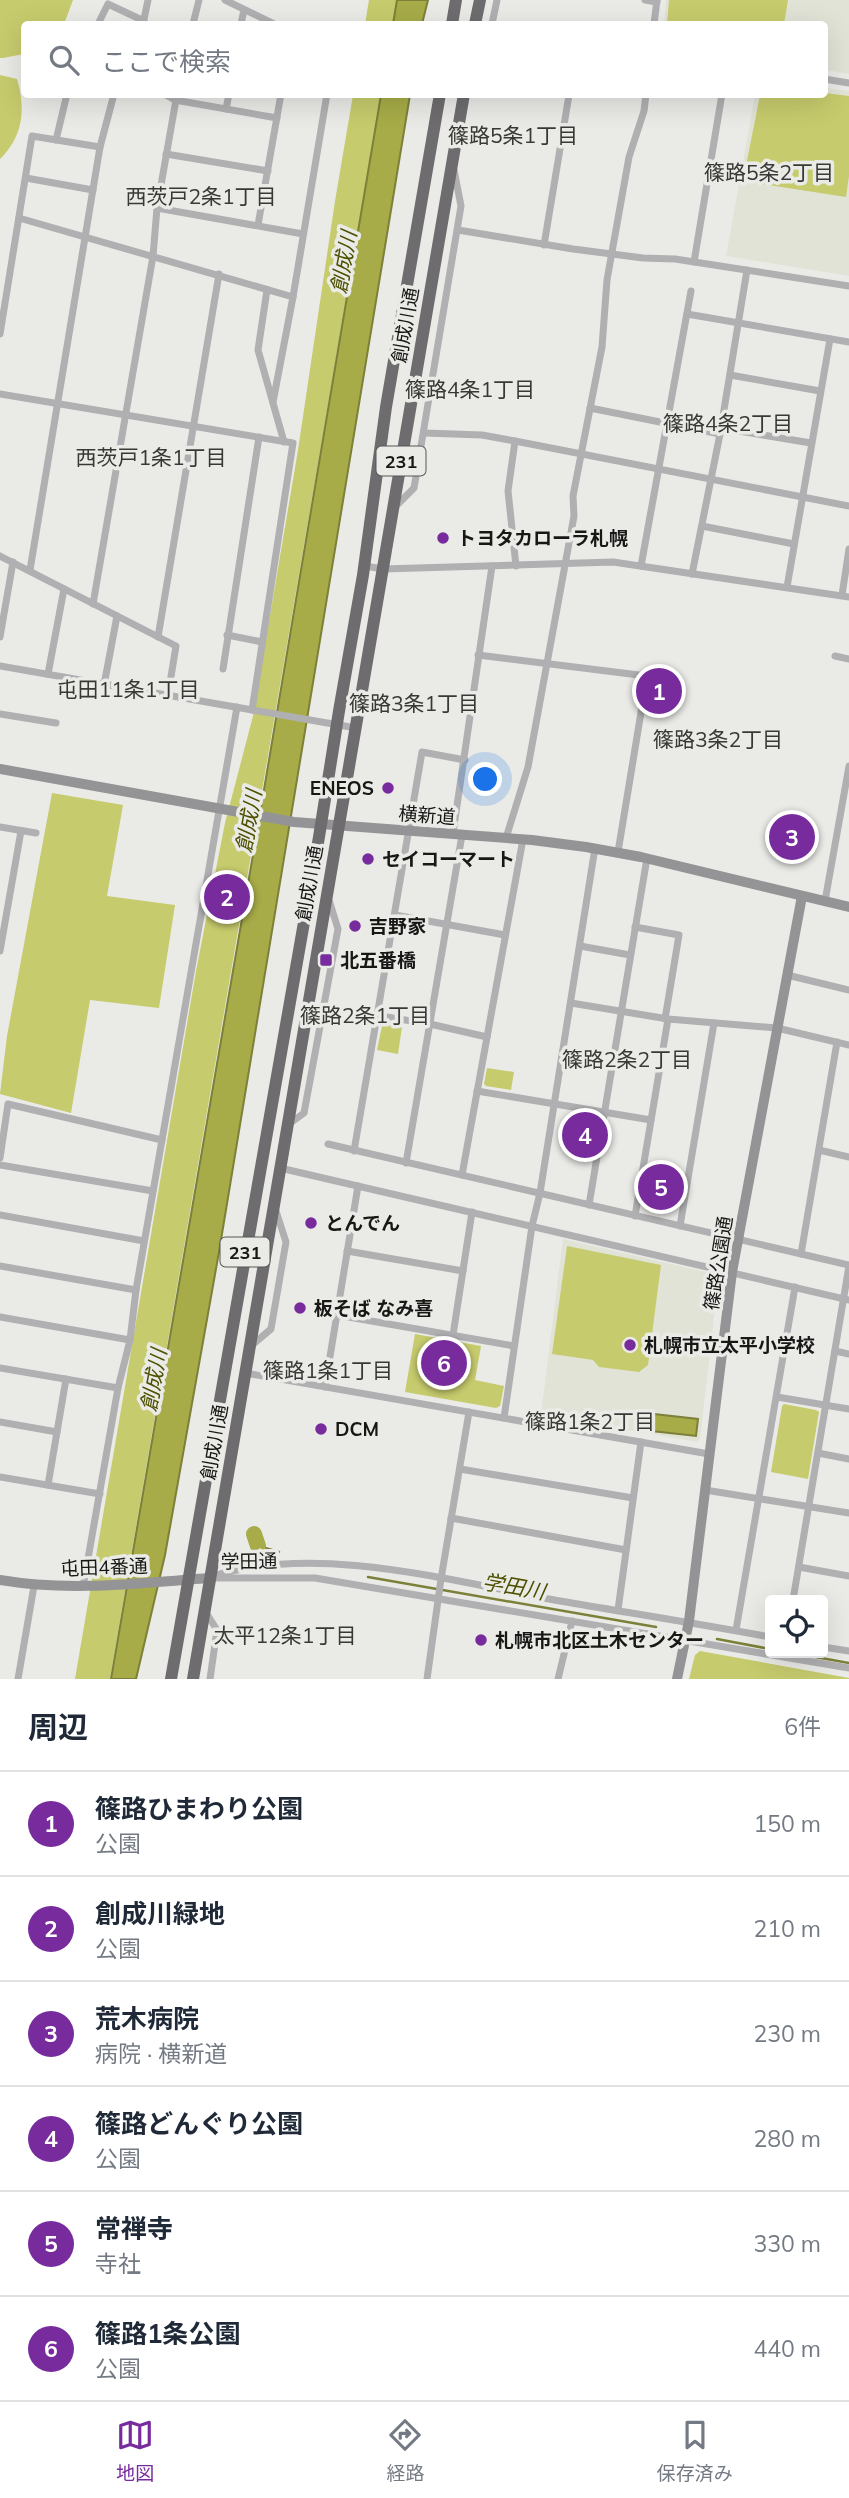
<!DOCTYPE html>
<html lang="ja">
<head>
<meta charset="utf-8">
<style>
	body { margin:0; font-family:Mulish,"Noto Sans JP",sans-serif; background:#f2f2f3; color:#1f2937 }
	.controls { position:absolute; right:21px; bottom:21px; display:grid; overflow:hidden; border-radius:7px; box-shadow:0 7px 28px #0002 }
	.controls button { width:63px; height:63px; display:grid; place-items:center; padding:0; border:0; border-bottom:2px solid #e0e1e3; background:#fff; color:#1f2937; font:35px sans-serif }
	.you { position:absolute; left:486px; top:780px; width:24px; height:24px; margin:-18px; border:5px solid #fff; border-radius:50%; background:#1a73e8; box-shadow:0 0 0 10px #1a73e833 }
	.badge { display:grid; place-items:center; width:46px; height:46px; border-radius:50%; background:#772b9d; color:#fff; font-size:23px; font-weight:700 }
	.pin { position:absolute; translate:-50% -50%; border:4px solid #fff; box-shadow:0 2px 7px #0006 }
	.list { margin:0; padding:0; list-style:none }
	h2 { display:flex; justify-content:space-between; align-items:center; height:91px; margin:0; padding:0 28px; font-size:30px }
	h2 small { font-size:23px; font-weight:400; color:#747a83 }
	.list li { display:grid; grid-template-columns:46px 1fr auto; gap:21px; align-items:center; box-sizing:border-box; height:105px; padding:0 28px; border-top:2px solid #e0e1e3 }
	.list b { display:block; font-size:26px; white-space:nowrap }
	.list p { margin:0; font-size:23px; white-space:nowrap; color:#747a83 }
	.list em { font-size:23px; font-style:normal; color:#747a83 }
	.icon { flex:none; width:38px; height:38px; fill:none; stroke:currentColor; stroke-width:2; stroke-linecap:round; stroke-linejoin:round }
	.map { position:relative; flex:none; width:849px; height:1679px; overflow:hidden }
	.search { position:absolute; background:#fff; box-shadow:0 7px 28px #0002; left:21px; right:21px; top:21px; height:77px; display:flex; align-items:center; gap:18px; box-sizing:border-box; padding:0 24px; border-radius:7px; color:#747a83; font-size:26px }
	.sheet { height:721px; background:#fff }
	nav { display:flex; justify-content:space-around; align-items:center; box-sizing:border-box; height:98px; border-top:2px solid #e0e1e3; background:#fff; font-size:19px; color:#747a83 }
	nav a { display:grid; justify-items:center; gap:4px }
	nav .on { color:#772b9d }
	.map>svg:first-child { display:block }
</style>
</head>
<body>
<div class="map">
<svg width="849" height="1679" viewBox="0 0 849 1679">
	<rect width="100%" height="100%" fill="#eaebe7"/>
	<g fill="#e2e3d7">
		<path d="M 666,0 L 849,0 L 849,74 L 825,70 L 824,24 L 664,24 Z"/>
		<path d="M 825,88 L 849,91 L 849,276 L 726,256 L 755,95 L 824,94 Z"/>
		<path d="M 563,1239 L 719,1275 L 700,1439 L 697,1442 L 541,1415 Z"/>
	</g>
	<g fill="#c6cb6d">
		<path d="M 0,0 L 73,0 L 64,24 L 24,24 L 24,54 L 3,58 L 0,58 Z"/>
		<path d="M 369,0 L 397,0 L 393,24 L 365,24 Z"/>
		<path d="M 669,0 L 788,0 L 784,24 L 667,24 Z"/>
		<path d="M 0,75 L 17,79 C 26,110 23,136 0,159 Z"/>
		<path d="M 825,93 L 849,96 L 849,176 L 846,197 L 743,181 L 760,95 L 824,94 Z"/>
		<path d="M 353,95 L 381,95 L 110,1679 L 75,1679 L 196,971 L 225,823 L 253,716 L 298,450 L 335,201 Z"/>
		<path d="M 52,793 L 123,805 L 107,896 L 175,905 L 159,1008 L 90,1000 L 71,1113 L 0,1094 L 7,1036 Z"/>
		<path d="M 385,1024 L 402,1027 L 398,1054 L 377,1050 L 382,1026 Z"/>
		<path d="M 487,1068 L 514,1072 L 511,1090 L 486,1086 L 484,1084 Z"/>
		<path d="M 579,1114 L 596,1116 L 598,1120 L 592,1153 L 573,1150 Z"/>
		<path d="M 567,1246 L 661,1265 L 648,1365 L 639,1372 L 599,1367 L 593,1360 L 552,1354 Z"/>
		<path d="M 415,1334 L 481,1346 L 475,1380 L 504,1386 L 500,1406 L 496,1408 L 405,1392 Z"/>
		<path d="M 784,1404 L 816,1410 L 819,1412 L 808,1479 L 771,1472 L 782,1406 Z"/>
		<path d="M 700,1651 L 849,1678 L 849,1679 L 689,1679 L 695,1655 Z"/>
	</g>
	<g fill="#a7ac48" stroke="#7c8039" stroke-width="2">
		<path d="M 397,0 L 428,0 L 422,24 L 393,24 Z"/>
		<path d="M 381,95 L 410,95 L 219,1252 L 165,1555 L 136,1679 L 111,1679 L 254,849 Z"/>
		<path d="M 654,1414 L 698,1419 L 696,1436 L 652,1431 Z"/>
	</g>
	<g fill="none" stroke-linecap="round" stroke-linejoin="round">
		<g stroke="#7c8039" stroke-width="2.5">
			<path d="M 258,1546 L 279,1552"/>
			<path d="M 368,1577 L 656,1627"/>
			<path d="M 717,1639 L 770,1649"/>
			<path d="M 793,1653 L 849,1663"/>
		</g>
		<path stroke="#a7ac48" stroke-width="16" d="M 254,1534 L 258,1546"/>
		<g stroke="#b0afb1" stroke-width="7">
			<path d="M 225,0 L 274,24"/>
			<path d="M 645,0 L 657,2"/>
			<path d="M 98,24 L 108,4 L 144,21"/>
			<path d="M 143,24 L 148,0"/>
			<path d="M 193,24 L 199,0"/>
			<path d="M 241,24 L 244,10"/>
			<path d="M 492,24 L 497,0"/>
			<path d="M 654,24 L 657,0"/>
			<path d="M 824,79 L 849,83"/>
			<path d="M 164,94 L 175,100 L 277,118"/>
			<path d="M 226,109 L 229,94"/>
			<path d="M 56,140 L 67,94"/>
			<path d="M 100,147 L 114,94"/>
			<path d="M 166,154 L 268,171"/>
			<path d="M 26,178 L 93,190"/>
			<path d="M 157,208 L 303,234"/>
			<path d="M 19,218 L 293,297"/>
			<path d="M 258,225 L 281,94"/>
			<path d="M 458,230 L 573,249 L 643,258 L 675,259 L 849,286"/>
			<path d="M 544,245 L 569,95"/>
			<path d="M 694,262 L 722,94"/>
			<path d="M 267,290 L 258,350 L 284,442"/>
			<path d="M 687,314 L 849,342"/>
			<path d="M 0,334 L 32,136 L 100,147 L 30,570"/>
			<path d="M 730,375 L 820,391"/>
			<path d="M 0,394 L 293,443 L 252,710"/>
			<path d="M 273,402 L 293,297 L 327,94"/>
			<path d="M 590,408 L 720,434"/>
			<path d="M 721,428 L 811,443"/>
			<path d="M 424,433 L 482,435 L 515,441"/>
			<path d="M 396,506 L 414,488 L 461,206 L 454,170"/>
			<path d="M 702,526 L 794,544"/>
			<path d="M 0,556 L 176,646 L 168,695"/>
			<path d="M 365,566 L 383,569 L 613,562 L 849,597"/>
			<path d="M 516,566 L 508,491 L 515,441 L 849,506"/>
			<path d="M 641,566 L 691,291"/>
			<path d="M 692,574 L 720,434 L 747,270"/>
			<path d="M 787,587 L 830,339"/>
			<path d="M 842,595 L 849,549"/>
			<path d="M 93,604 L 153,256 L 157,208 L 177,94"/>
			<path d="M 227,635 L 262,642"/>
			<path d="M 0,637 L 13,562"/>
			<path d="M 158,637 L 219,274"/>
			<path d="M 478,655 L 647,676 L 618,852"/>
			<path d="M 835,656 L 849,659"/>
			<path d="M 0,666 L 356,728"/>
			<path d="M 223,669 L 259,437"/>
			<path d="M 48,674 L 64,589"/>
			<path d="M 104,685 L 117,616"/>
			<path d="M 0,714 L 56,723"/>
			<path d="M 0,827 L 36,833"/>
			<path d="M 453,833 L 492,566"/>
			<path d="M 506,838 L 528,767 L 574,516 L 573,496 L 602,347 L 607,280 L 629,157 L 644,111 L 646,94"/>
			<path d="M 825,901 L 849,766"/>
			<path d="M 395,915 L 505,935"/>
			<path d="M 635,927 L 679,935 L 665,1019"/>
			<path d="M 580,946 L 630,955"/>
			<path d="M 0,951 L 21,831"/>
			<path d="M 787,975 L 849,990"/>
			<path d="M 571,1003 L 668,1019 L 777,1028 L 849,1045"/>
			<path d="M 325,1007 L 430,1024 L 487,1037"/>
			<path d="M 477,1091 L 651,1120"/>
			<path d="M 289,1124 L 304,1113 L 338,929 L 329,900"/>
			<path d="M 328,1144 L 849,1265"/>
			<path d="M 819,1150 L 849,1157"/>
			<path d="M 354,1151 L 422,752 L 465,760"/>
			<path d="M 0,1158 L 8,1104 L 162,1140"/>
			<path d="M 406,1163 L 462,835"/>
			<path d="M 0,1165 L 153,1191"/>
			<path d="M 280,1168 L 849,1300"/>
			<path d="M 462,1175 L 523,839"/>
			<path d="M 589,1205 L 647,858"/>
			<path d="M 0,1215 L 144,1241"/>
			<path d="M 635,1216 L 668,1019"/>
			<path d="M 680,1226 L 714,1023"/>
			<path d="M 347,1251 L 463,1271"/>
			<path d="M 801,1254 L 837,1042"/>
			<path d="M 0,1266 L 136,1290"/>
			<path d="M 337,1315 L 514,1346"/>
			<path d="M 0,1317 L 130,1340"/>
			<path d="M 453,1335 L 472,1212"/>
			<path d="M 251,1346 L 271,1329 L 286,1242 L 275,1208"/>
			<path d="M 835,1351 L 849,1354"/>
			<path d="M 0,1368 L 118,1388"/>
			<path d="M 245,1373 L 709,1454"/>
			<path d="M 325,1387 L 358,1186"/>
			<path d="M 777,1397 L 849,1409"/>
			<path d="M 504,1418 L 532,1226 L 540,1193 L 595,848"/>
			<path d="M 0,1422 L 57,1432"/>
			<path d="M 818,1453 L 849,1459"/>
			<path d="M 460,1469 L 633,1498"/>
			<path d="M 0,1477 L 100,1494"/>
			<path d="M 48,1485 L 66,1379"/>
			<path d="M 705,1490 L 849,1513"/>
			<path d="M 451,1518 L 626,1550"/>
			<path d="M 799,1567 L 849,1576"/>
			<path d="M 214,1576 C 318,1543 455,1582 560,1601 C 630,1613 700,1624 770,1637"/>
			<path d="M 210,1578 L 315,1578 L 849,1668"/>
			<path d="M 83,1587 L 118,1388 L 130,1340 L 136,1290 L 237,707"/>
			<path d="M 793,1600 L 849,1266"/>
			<path d="M 618,1610 L 641,1442"/>
			<path d="M 205,1611 L 217,1630 L 210,1679"/>
			<path d="M 736,1630 L 795,1287"/>
			<path d="M 823,1647 L 849,1651"/>
			<path d="M 18,1679 L 34,1586"/>
			<path d="M 427,1679 L 441,1579 L 469,1412"/>
			<path d="M 558,1679 L 572,1621"/>
		</g>
		<g stroke="#949395" stroke-width="10">
			<path d="M 0,769 L 294,822 L 532,840 L 586,847 L 641,857 L 849,907"/>
			<path d="M 0,1580 C 70,1592 139,1583 210,1578"/>
			<path d="M 677,1679 L 689,1621 L 732,1272 L 802,896"/>
		</g>
		<g stroke="#6e6c6f" stroke-width="12">
			<path d="M 452,24 L 456,0"/>
			<path d="M 475,24 L 480,0"/>
			<path d="M 171,1679 L 319,837 L 339,711 L 363,575 L 386,407 L 440,94"/>
			<path d="M 193,1679 L 464,94"/>
		</g>
	</g>
	<g fill="#772b9d" stroke="#eaebe7" stroke-width="2.5">
		<circle cx="443" cy="538" r="7"/>
		<circle cx="388" cy="788" r="7"/>
		<circle cx="368" cy="859" r="7"/>
		<circle cx="355" cy="926" r="7"/>
		<rect x="319" y="953" width="14" height="14" rx="3.5"/>
		<circle cx="311" cy="1223" r="7"/>
		<circle cx="300" cy="1308" r="7"/>
		<circle cx="630" cy="1345" r="7"/>
		<circle cx="321" cy="1429" r="7"/>
		<circle cx="481" cy="1640" r="7"/>
	</g>
	<g text-anchor="middle" dominant-baseline="central" stroke-width="7" stroke-linejoin="round" paint-order="stroke">
		<g fill="#eaebe7" stroke="#565755" stroke-width="2">
			<rect x="376.5" y="446.5" width="49" height="29" rx="5"/>
			<rect x="220.5" y="1237.5" width="49" height="29" rx="5"/>
		</g>
		<g font-size="18" font-weight="bold" fill="#171816">
			<text x="401" y="461">231</text>
			<text x="245" y="1252">231</text>
		</g>
		<g font-size="19" fill="#171816" stroke="#eaebe7">
			<text transform="translate(405 325) rotate(-80)">創成川通</text>
			<text transform="translate(427 815) rotate(4)">横新道</text>
			<text transform="translate(309 883) rotate(-80)">創成川通</text>
			<text transform="translate(718 1263) rotate(-81)">篠路公園通</text>
			<text transform="translate(214 1442) rotate(-80)">創成川通</text>
			<text transform="translate(249 1561) rotate(-1)">学田通</text>
			<text transform="translate(104 1567) rotate(-2)">屯田4番通</text>
		</g>
		<g font-size="19" font-weight="bold" fill="#171816" stroke="#eaebe7" text-anchor="start">
			<text x="457" y="538">トヨタカローラ札幌</text>
			<text x="374" y="788" text-anchor="end">ENEOS</text>
			<text x="382" y="859">セイコーマート</text>
			<text x="369" y="926">吉野家</text>
			<text x="340" y="960">北五番橋</text>
			<text x="325" y="1223">とんでん</text>
			<text x="314" y="1308">板そば なみ喜</text>
			<text x="644" y="1345">札幌市立太平小学校</text>
			<text x="335" y="1429">DCM</text>
			<text x="495" y="1640">札幌市北区土木センター</text>
		</g>
		<g font-size="21" fill="#383936" stroke="#eaebe7">
			<text x="513" y="135">篠路5条1丁目</text>
			<text x="769" y="172">篠路5条2丁目</text>
			<text x="201" y="196">西茨戸2条1丁目</text>
			<text x="470" y="389">篠路4条1丁目</text>
			<text x="728" y="423">篠路4条2丁目</text>
			<text x="151" y="457">西茨戸1条1丁目</text>
			<text x="128" y="689">屯田11条1丁目</text>
			<text x="414" y="703">篠路3条1丁目</text>
			<text x="718" y="739">篠路3条2丁目</text>
			<text x="365" y="1015">篠路2条1丁目</text>
			<text x="627" y="1059">篠路2条2丁目</text>
			<text x="328" y="1370">篠路1条1丁目</text>
			<text x="590" y="1421">篠路1条2丁目</text>
			<text x="285" y="1635">太平12条1丁目</text>
		</g>
		<g font-size="21" font-style="italic" fill="#4e5000" stroke="#eaebe7">
			<text transform="translate(343 262) rotate(-80)">創成川</text>
			<text transform="translate(248 821) rotate(-80)">創成川</text>
			<text transform="translate(153 1380) rotate(-80)">創成川</text>
			<text transform="translate(514 1586) rotate(10)">学田川</text>
		</g>
	</g>
</svg>
<div class="controls">
<button><svg class="icon" aria-label="locate" viewBox="0 0 24 24"><circle cx="12" cy="12" r="6"/><path d="M12 2v4M12 18v4M2 12h4M18 12h4"/></svg></button>
</div>
<div class="you"></div>
<div class="pin badge" style="left:659px;top:691px">1</div>
<div class="pin badge" style="left:227px;top:897px">2</div>
<div class="pin badge" style="left:792px;top:837px">3</div>
<div class="pin badge" style="left:585px;top:1135px">4</div>
<div class="pin badge" style="left:661px;top:1187px">5</div>
<div class="pin badge" style="left:444px;top:1363px">6</div>
<div class="search"><svg class="icon" aria-label="search" viewBox="0 0 24 24"><circle cx="10" cy="10" r="6"/><path d="M15 15l6 6"/></svg>ここで検索</div>
</div>
<section class="sheet">
<h2>周辺<small>6件</small></h2>
<ul class="list">
<li><span class="badge">1</span><div><b>篠路ひまわり公園</b><p>公園</p></div><em>150 m</em></li>
<li><span class="badge">2</span><div><b>創成川緑地</b><p>公園</p></div><em>210 m</em></li>
<li><span class="badge">3</span><div><b>荒木病院</b><p>病院 · 横新道</p></div><em>230 m</em></li>
<li><span class="badge">4</span><div><b>篠路どんぐり公園</b><p>公園</p></div><em>280 m</em></li>
<li><span class="badge">5</span><div><b>常禅寺</b><p>寺社</p></div><em>330 m</em></li>
<li><span class="badge">6</span><div><b>篠路1条公園</b><p>公園</p></div><em>440 m</em></li>
</ul>
</section>
<nav>
<a class="on"><svg class="icon" aria-label="map" viewBox="0 0 24 24"><path d="M3 6l6-2 6 2 6-2v14l-6 2-6-2-6 2zM9 4v14M15 6v14"/></svg>地図</a>
<a><svg class="icon" aria-label="directions" viewBox="0 0 24 24"><path d="M12 3l9 9-9 9-9-9zM9 14v-3h6M13 9l2 2-2 2"/></svg>経路</a>
<a><svg class="icon" aria-label="saved" viewBox="0 0 24 24"><path d="M7 4h10v16l-5-4-5 4z"/></svg>保存済み</a>
</nav>
</body>
</html>
